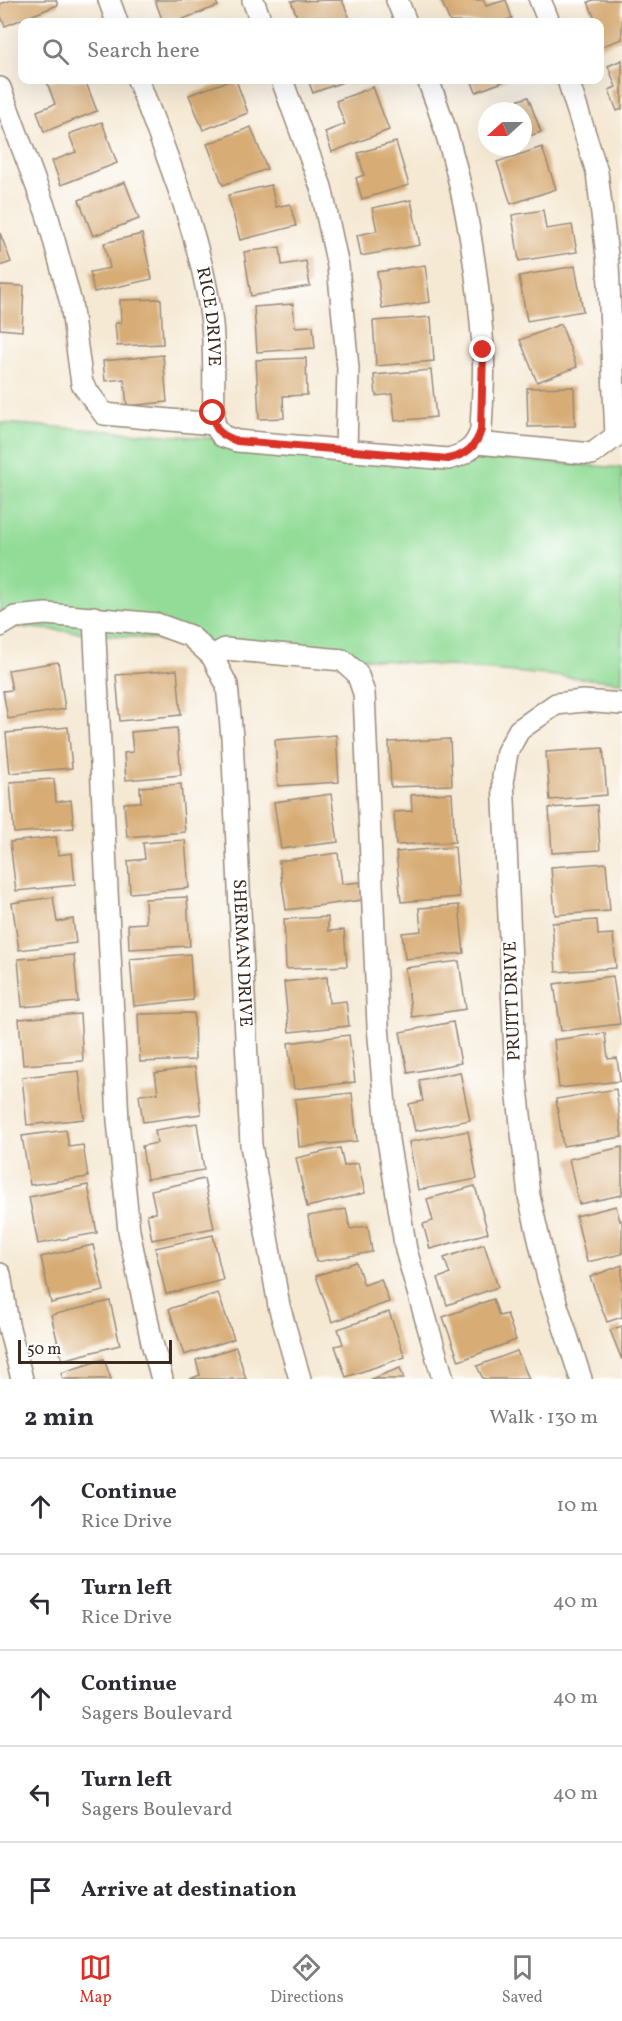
<!DOCTYPE html>
<html lang="en">
<head>
<meta charset="utf-8">
<style>
	body { margin:0; font-family:Vollkorn,serif; background:#f2f2f3; color:#2b2b33 }
	.compass { position:absolute; left:478px; top:102px; width:54px; height:54px; border-radius:50%; background:#fff; box-shadow:0 6px 24px #0002; rotate:249deg }
	.scale { position:absolute; left:18px; bottom:15px; width:154px; box-sizing:border-box; padding-left:6px; border:3px solid #3b2a1e; border-top:0; font-size:16px; line-height:21px; white-space:nowrap; color:#3b2a1e; -webkit-text-stroke:4px #fff; paint-order:stroke }
	.stop { position:absolute; width:18px; height:18px; margin:-14px; border:4px solid #d93025; border-radius:50%; background:#fff }
	.stop.end { background:#d93025; border-color:#fff; box-shadow:0 2px 6px #0008 }
	.list { margin:0; padding:0; list-style:none }
	h2 { display:flex; justify-content:space-between; align-items:center; height:78px; margin:0; padding:0 24px; font-size:26px }
	h2 small { font-size:20px; font-weight:400; color:#7c7c81 }
	.list li { display:grid; grid-template-columns:39px 1fr auto; gap:18px; align-items:center; box-sizing:border-box; height:96px; padding:0 24px; border-top:2px solid #e1e1e2 }
	.list b { display:block; font-size:22px; white-space:nowrap }
	.list p { margin:0; font-size:20px; white-space:nowrap; color:#7c7c81 }
	.list em { font-size:20px; font-style:normal; color:#7c7c81 }
	.icon { flex:none; width:33px; height:33px; fill:none; stroke:currentColor; stroke-width:2; stroke-linecap:round; stroke-linejoin:round }
	.map { position:relative; flex:none; width:622px; height:1379px; overflow:hidden }
	.search { position:absolute; background:#fff; box-shadow:0 6px 24px #0002; left:18px; right:18px; top:18px; height:66px; display:flex; align-items:center; gap:15px; box-sizing:border-box; padding:0 21px; border-radius:12px; color:#7c7c81; font-size:22px }
	.sheet { height:558px; background:#fff }
	nav { display:flex; justify-content:space-around; align-items:center; box-sizing:border-box; height:84px; border-top:2px solid #e1e1e2; background:#fff; font-size:16px; color:#7c7c81 }
	nav a { display:grid; justify-items:center; gap:3px }
	nav .on { color:#d93025 }
	.map>svg:first-child { display:block }
</style>
</head>
<body>
<div class="map">
<svg width="622" height="1379" viewBox="0 0 622 1379">
	<rect width="100%" height="100%" fill="#fff"/>
	<filter id="ink" filterUnits="userSpaceOnUse"><feTurbulence type="fractalNoise" baseFrequency=".0167" numOctaves="2"/><feDisplacementMap in="SourceGraphic" scale="12" xChannelSelector="R" yChannelSelector="G"/><feConvolveMatrix kernelMatrix="1 2 1 2 8 2 1 2 1" color-interpolation-filters="sRGB"/></filter>
	<filter id="wash" filterUnits="userSpaceOnUse"><feTurbulence type="fractalNoise" baseFrequency=".008" numOctaves="4" result="noise"/><feDisplacementMap in="SourceGraphic" scale="24" xChannelSelector="R" yChannelSelector="G"/><feGaussianBlur stdDeviation="1.35" result="paint"/><feColorMatrix in="noise" values="0 0 0 0 0 0 0 0 0 0 0 0 0 0 0 0 0 1.4 0 .05"/><feComposite in="paint" operator="in"/></filter>
	<g filter="url(#wash)">
		<rect width="100%" height="100%" fill="#f5e9d4"/>
		<path fill="#93dc97" stroke="#67835a" stroke-width="1.5" d="M 0,423 L 622,468 L 622,682 L 0,625 Z"/>
		<g id="blocks">
			<g fill="#d7ac75">
				<path d="M 12,0 L 56,0 L 58,5 L 5,26 L 0,14 L 0,4 Z"/>
				<path d="M 155,0 L 215,0 L 218,6 L 175,22 L 163,22 Z"/>
				<path d="M 342,0 L 350,19 L 341,22 L 299,22 L 291,1 Z"/>
				<path d="M 441,0 L 484,0 L 486,6 L 506,0 L 512,18 L 501,22 L 450,22 Z"/>
				<path d="M 593,0 L 622,0 L 622,39 L 600,47 L 600,22 L 596,22 L 588,2 Z"/>
				<path d="M 622,60 L 622,109 L 617,111 L 609,90 L 616,87 L 608,66 Z"/>
				<path d="M 55,80 L 85,80 L 97,111 L 44,132 L 37,111 L 55,104 L 47,82 Z"/>
				<path d="M 231,80 L 236,80 L 248,113 L 203,130 L 189,95 Z"/>
				<path d="M 308,80 L 348,80 L 313,93 Z"/>
				<path d="M 471,80 L 508,80 L 476,92 Z"/>
				<path d="M 373,87 L 389,130 L 332,152 L 325,132 L 345,124 L 336,101 Z"/>
				<path d="M 528,97 L 541,132 L 523,138 L 523,111 L 487,111 Z"/>
				<path d="M 102,122 L 117,163 L 61,185 L 52,161 L 76,152 L 69,134 Z"/>
				<path d="M 251,127 L 267,169 L 223,185 L 207,144 Z"/>
				<path d="M 396,142 L 409,185 L 362,199 L 356,178 L 364,175 L 358,153 Z"/>
				<path d="M 542,147 L 556,189 L 511,204 L 497,162 Z"/>
				<path d="M 125,182 L 139,219 L 93,236 L 79,200 Z"/>
				<path d="M 271,185 L 276,207 L 290,204 L 296,226 L 240,240 L 228,195 Z"/>
				<path d="M 411,200 L 420,245 L 361,256 L 357,235 L 377,231 L 372,208 Z"/>
				<path d="M 543,210 L 546,229 L 572,225 L 577,252 L 519,261 L 512,215 Z"/>
				<path d="M 0,233 L 11,262 L 0,266 Z"/>
				<path d="M 142,234 L 152,279 L 94,292 L 90,272 L 110,268 L 104,243 Z"/>
				<path d="M 280,247 L 282,265 L 306,261 L 310,286 L 251,296 L 244,252 Z"/>
				<path d="M 425,265 L 430,302 L 382,309 L 377,272 Z"/>
				<path d="M 575,266 L 583,311 L 527,321 L 519,276 Z"/>
				<path d="M 0,285 L 24,286 L 22,331 L 0,329 Z"/>
				<path d="M 161,299 L 163,344 L 117,346 L 115,323 L 121,323 L 120,300 Z"/>
				<path d="M 293,304 L 295,327 L 313,326 L 315,348 L 257,352 L 254,307 Z"/>
				<path d="M 431,317 L 434,361 L 376,366 L 373,321 Z"/>
				<path d="M 561,324 L 577,367 L 537,382 L 520,340 Z"/>
				<path d="M 163,355 L 167,402 L 127,406 L 124,379 L 105,381 L 103,361 Z"/>
				<path d="M 306,358 L 307,395 L 283,396 L 284,418 L 259,419 L 256,360 Z"/>
				<path d="M 431,370 L 436,417 L 395,421 L 392,394 L 376,396 L 374,375 Z"/>
				<path d="M 574,387 L 575,426 L 528,427 L 527,388 Z"/>
				<path d="M 58,662 L 65,709 L 8,719 L 3,691 L 12,690 L 8,670 Z"/>
				<path d="M 177,670 L 181,715 L 120,721 L 116,675 Z"/>
				<path d="M 68,727 L 72,768 L 10,773 L 6,733 Z"/>
				<path d="M 177,728 L 181,775 L 126,780 L 124,753 L 133,752 L 131,732 Z"/>
				<path d="M 336,735 L 339,782 L 278,786 L 275,740 Z"/>
				<path d="M 450,739 L 452,785 L 391,787 L 389,742 Z"/>
				<path d="M 603,748 L 607,795 L 550,800 L 546,752 Z"/>
				<path d="M 54,779 L 56,802 L 71,800 L 74,828 L 14,833 L 10,782 Z"/>
				<path d="M 181,784 L 185,832 L 127,837 L 124,803 L 141,802 L 140,787 Z"/>
				<path d="M 452,793 L 455,842 L 396,845 L 394,812 L 412,811 L 411,795 Z"/>
				<path d="M 331,794 L 338,842 L 281,849 L 274,802 Z"/>
				<path d="M 597,805 L 600,850 L 552,853 L 549,808 Z"/>
				<path d="M 56,837 L 58,855 L 72,853 L 75,885 L 16,891 L 10,842 Z"/>
				<path d="M 185,840 L 189,888 L 130,893 L 128,861 L 145,859 L 143,843 Z"/>
				<path d="M 455,847 L 459,897 L 401,902 L 396,852 Z"/>
				<path d="M 338,853 L 342,884 L 360,882 L 362,900 L 286,910 L 279,861 Z"/>
				<path d="M 606,863 L 610,911 L 555,915 L 551,867 Z"/>
				<path d="M 53,897 L 57,922 L 73,919 L 76,943 L 19,950 L 12,903 Z"/>
				<path d="M 187,897 L 190,946 L 129,949 L 128,924 L 146,923 L 145,899 Z"/>
				<path d="M 459,905 L 464,953 L 405,959 L 402,933 L 421,931 L 419,908 Z"/>
				<path d="M 328,917 L 328,931 L 344,930 L 347,966 L 286,969 L 284,919 Z"/>
				<path d="M 597,920 L 598,935 L 613,934 L 616,968 L 556,972 L 552,923 Z"/>
				<path d="M 190,954 L 193,1000 L 134,1006 L 130,959 Z"/>
				<path d="M 74,955 L 78,1002 L 22,1007 L 18,959 Z"/>
				<path d="M 459,961 L 466,1009 L 412,1017 L 405,968 Z"/>
				<path d="M 613,976 L 620,1024 L 561,1031 L 554,984 Z"/>
				<path d="M 327,977 L 329,1003 L 346,1001 L 349,1026 L 289,1032 L 284,982 Z"/>
				<path d="M 194,1013 L 195,1060 L 140,1062 L 138,1014 Z"/>
				<path d="M 80,1014 L 83,1061 L 23,1065 L 19,1019 Z"/>
				<path d="M 453,1022 L 461,1063 L 408,1073 L 400,1032 Z"/>
				<path d="M 605,1033 L 608,1059 L 617,1058 L 620,1081 L 559,1088 L 554,1040 Z"/>
				<path d="M 349,1035 L 355,1082 L 294,1089 L 288,1043 Z"/>
				<path d="M 195,1067 L 201,1114 L 143,1122 L 139,1095 L 158,1093 L 155,1073 Z"/>
				<path d="M 79,1071 L 84,1119 L 27,1125 L 22,1077 Z"/>
				<path d="M 460,1072 L 470,1120 L 415,1131 L 409,1104 L 423,1101 L 419,1080 Z"/>
				<path d="M 616,1089 L 622,1137 L 563,1146 L 556,1099 Z"/>
				<path d="M 352,1093 L 357,1141 L 299,1147 L 295,1099 Z"/>
				<path d="M 197,1123 L 204,1170 L 147,1179 L 142,1146 L 157,1143 L 155,1130 Z"/>
				<path d="M 66,1130 L 69,1147 L 83,1145 L 88,1177 L 30,1185 L 22,1136 Z"/>
				<path d="M 468,1131 L 477,1179 L 418,1190 L 409,1142 Z"/>
				<path d="M 622,1147 L 622,1195 L 579,1204 L 569,1159 Z"/>
				<path d="M 340,1148 L 344,1166 L 358,1163 L 365,1193 L 307,1207 L 296,1158 Z"/>
				<path d="M 204,1179 L 214,1228 L 152,1240 L 147,1214 L 156,1213 L 151,1190 Z"/>
				<path d="M 88,1185 L 97,1233 L 38,1244 L 29,1197 Z"/>
				<path d="M 475,1186 L 488,1233 L 430,1249 L 423,1224 L 433,1221 L 427,1199 Z"/>
				<path d="M 616,1206 L 620,1221 L 622,1220 L 622,1254 L 587,1262 L 576,1216 Z"/>
				<path d="M 346,1209 L 350,1229 L 368,1226 L 372,1252 L 316,1262 L 308,1216 Z"/>
				<path d="M 213,1235 L 223,1280 L 166,1294 L 155,1248 Z"/>
				<path d="M 484,1244 L 498,1287 L 447,1305 L 438,1278 L 450,1274 L 444,1258 Z"/>
				<path d="M 93,1245 L 104,1291 L 51,1303 L 41,1257 Z"/>
				<path d="M 356,1262 L 364,1285 L 381,1279 L 389,1302 L 332,1322 L 316,1276 Z"/>
				<path d="M 622,1265 L 622,1317 L 607,1322 L 590,1277 Z"/>
				<path d="M 218,1293 L 234,1339 L 184,1355 L 169,1309 Z"/>
				<path d="M 493,1299 L 499,1316 L 507,1314 L 516,1340 L 459,1361 L 443,1317 Z"/>
				<path d="M 110,1301 L 120,1345 L 62,1360 L 51,1315 Z"/>
				<path d="M 389,1312 L 405,1357 L 346,1377 L 335,1346 L 343,1344 L 338,1329 Z"/>
				<path d="M 622,1326 L 622,1360 L 610,1330 Z"/>
				<path d="M 236,1347 L 246,1379 L 190,1379 L 200,1375 L 196,1360 Z"/>
				<path d="M 517,1351 L 529,1379 L 483,1379 L 477,1366 Z"/>
				<path d="M 104,1359 L 111,1379 L 63,1379 L 61,1373 Z"/>
				<path d="M 400,1368 L 404,1379 L 371,1379 Z"/>
			</g>
		</g>
	</g>
	<g filter="url(#ink)">
		<use href="#blocks" fill-opacity="0" stroke="#988a79" stroke-width="1.5"/>
		<g fill="none" stroke-linecap="round" stroke-linejoin="round">
			<g stroke="#988a79" stroke-width="24">
				<g id="minor">
					<path d="M 109,0 L 117,22"/>
					<path d="M 253,0 L 261,22"/>
					<path d="M 397,0 L 406,22"/>
					<path d="M 540,0 L 549,22"/>
					<path id="s1" d="M 138,80 C 168,159 202,239 212,324 C 215,357 213,391 214,424 L 222,436 L 237,441 L 448,459 C 465,455 476,448 481,430 C 482,403 485,375 483,348 C 477,257 461,164 428,80"/>
					<path d="M 282,80 L 321,187 L 338,266 L 348,368 L 346,451"/>
					<path d="M 0,88 L 47,214 L 71,303 L 82,384 L 104,414 L 214,424"/>
					<path d="M 477,443 L 592,454 L 616,436 L 608,264 L 597,172 L 568,80"/>
					<path d="M 94,617 L 118,1121 L 129,1231 L 152,1343 L 162,1379"/>
					<path id="s2" d="M 0,626 L 15,617 L 46,614 L 157,624 L 190,636 L 212,656 L 227,685 L 232,737 L 251,1145 L 279,1306 L 300,1379"/>
					<path d="M 212,656 L 225,649 L 342,660 L 357,673 L 364,693 L 378,1026 L 388,1140 L 406,1250 L 443,1379"/>
					<path d="M 0,1274 L 8,1324 L 22,1379"/>
					<path d="M 581,1379 L 548,1278 L 529,1196 L 516,1079 L 503,777 L 507,752 L 519,730 L 556,704 L 583,701 L 622,704"/>
				</g>
			</g>
			<use href="#minor" stroke="#fff" stroke-width="21"/>
		</g>
	</g>
	<g fill="none" stroke-linecap="round" stroke-linejoin="round" filter="url(#ink)">
		<path stroke="#d93025" stroke-width="8" d="M 213,413 C 214,431 221,435 237,441 L 448,459 C 465,455 476,448 481,430 L 483,350"/>
	</g>
	<g text-anchor="middle" dominant-baseline="central" stroke-width="5" stroke-linejoin="round" paint-order="stroke">
		<g font-size="18" fill="#3b2a1e" stroke="#fff">
			<text stroke="none"><textPath href="#s1" startOffset="248">RICE DRIVE</textPath></text>
			<text stroke="none"><textPath href="#s2" startOffset="526">SHERMAN DRIVE</textPath></text>
			<text transform="translate(513 1001) rotate(-92)">PRUITT DRIVE</text>
		</g>
	</g>
</svg>
<svg class="compass" viewBox="-18 -18 36 36"><path d="M0-13l5 13h-10z" fill="#e53935"/><path d="M0 13l5-13h-10z" fill="#7c7c81"/></svg>
<div class="scale">50 m</div>
<div class="stop" style="left:213px;top:413px"></div>
<div class="stop end" style="left:483px;top:350px"></div>
<div class="search"><svg class="icon" aria-label="search" viewBox="0 0 24 24"><circle cx="10" cy="10" r="6"/><path d="M15 15l6 6"/></svg>Search here</div>
</div>
<section class="sheet">
<h2>2 min<small>Walk · 130 m</small></h2>
<ul class="list">
<li><svg class="icon" aria-label="ahead" viewBox="0 0 24 24"><path d="M12 20V5M6 11l6-6 6 6"/></svg><div><b>Continue</b><p>Rice Drive</p></div><em>10 m</em></li>
<li><svg class="icon" aria-label="left" viewBox="0 0 24 24"><path d="M17 20v-9H6M10 6l-5 5 5 5"/></svg><div><b>Turn left</b><p>Rice Drive</p></div><em>40 m</em></li>
<li><svg class="icon" aria-label="ahead" viewBox="0 0 24 24"><path d="M12 20V5M6 11l6-6 6 6"/></svg><div><b>Continue</b><p>Sagers Boulevard</p></div><em>40 m</em></li>
<li><svg class="icon" aria-label="left" viewBox="0 0 24 24"><path d="M17 20v-9H6M10 6l-5 5 5 5"/></svg><div><b>Turn left</b><p>Sagers Boulevard</p></div><em>40 m</em></li>
<li><svg class="icon" aria-label="arrive" viewBox="0 0 24 24"><path d="M6 21V4h12l-3 4 3 4H6"/></svg><div><b>Arrive at destination</b></div></li>
</ul>
</section>
<nav>
<a class="on"><svg class="icon" aria-label="map" viewBox="0 0 24 24"><path d="M3 6l6-2 6 2 6-2v14l-6 2-6-2-6 2zM9 4v14M15 6v14"/></svg>Map</a>
<a><svg class="icon" aria-label="directions" viewBox="0 0 24 24"><path d="M12 3l9 9-9 9-9-9zM9 14v-3h6M13 9l2 2-2 2"/></svg>Directions</a>
<a><svg class="icon" aria-label="saved" viewBox="0 0 24 24"><path d="M7 4h10v16l-5-4-5 4z"/></svg>Saved</a>
</nav>
</body>
</html>
